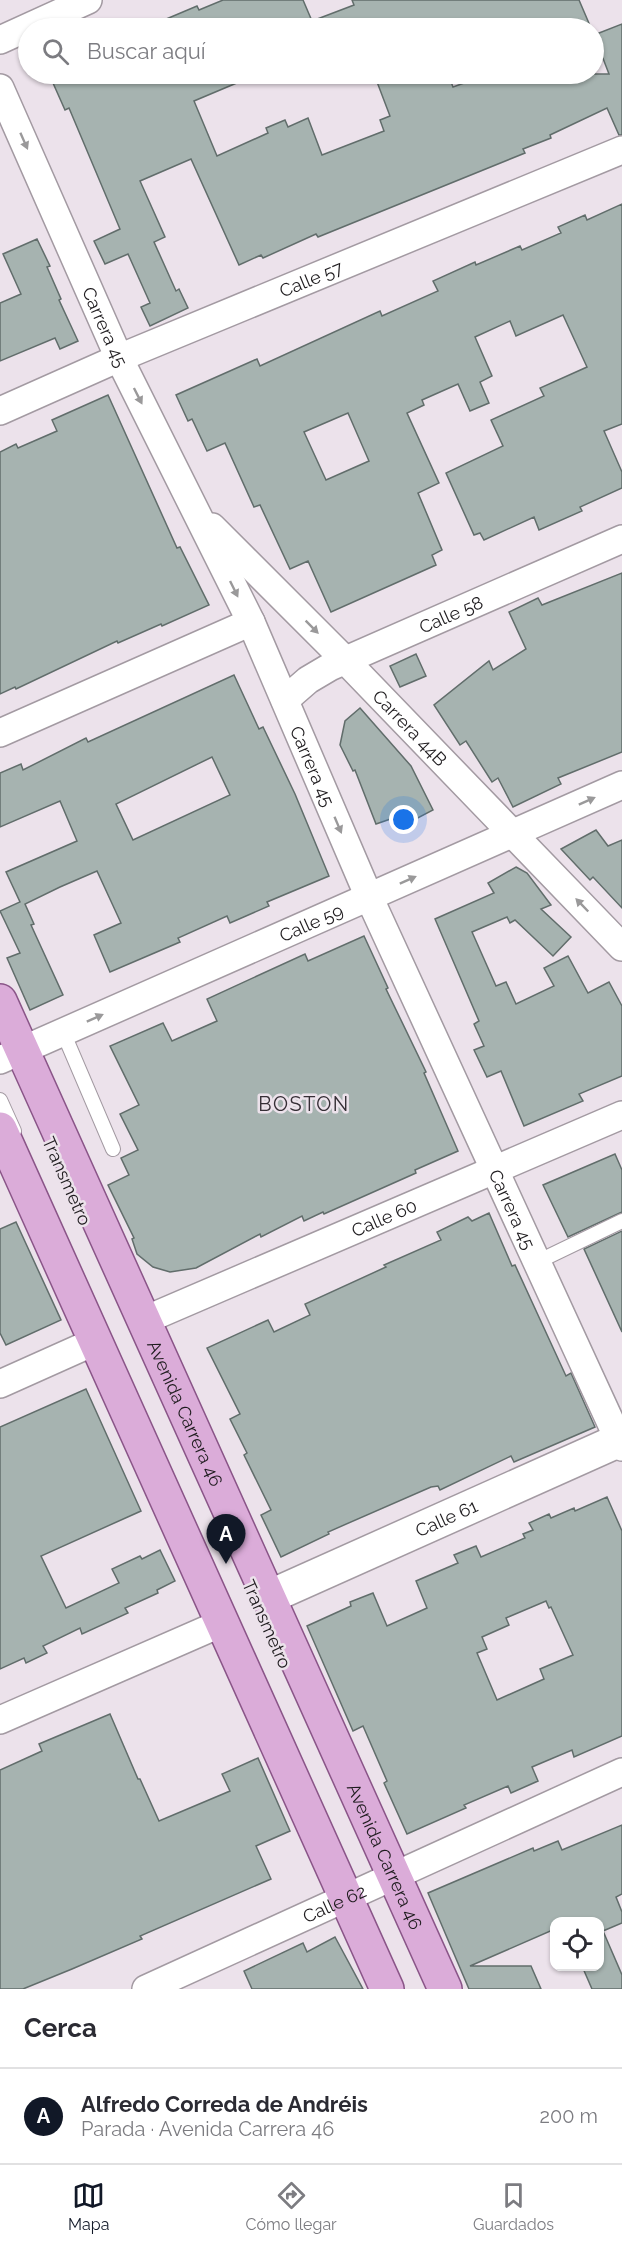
<!DOCTYPE html>
<html lang="es">
<head>
<meta charset="utf-8">
<style>
	body { margin:0; font-family:Raleway,sans-serif; background:#f7f7f7; color:#2b2b33 }
	.controls { position:absolute; right:18px; bottom:18px; display:grid; overflow:hidden; border-radius:12px; box-shadow:0 2px 4px #0004 }
	.controls button { width:54px; height:54px; display:grid; place-items:center; padding:0; border:0; border-bottom:2px solid #e1e1e2; background:#fff; color:#2b2b33; font:30px sans-serif }
	.you { position:absolute; left:404px; top:820px; width:21px; height:21px; margin:-15px; border:4px solid #fff; border-radius:50%; background:#1a73e8; box-shadow:0 0 0 9px #1a73e833 }
	.badge { display:grid; place-items:center; width:39px; height:39px; border-radius:50%; background:#111827; color:#fff; font-size:20px; font-weight:700 }
	.pin { position:absolute; translate:-50% -50px; filter:drop-shadow(0 2px 3px #0008) }
	.pin::after { content:''; position:absolute; top:32px; width:21px; height:18px; background:inherit; clip-path:polygon(0 0,100% 0,50% 100%) }
	.list { margin:0; padding:0; list-style:none }
	h2 { display:flex; justify-content:space-between; align-items:center; height:78px; margin:0; padding:0 24px; font-size:26px }
	h2 small { font-size:20px; font-weight:400; color:#7c7c81 }
	.list li { display:grid; grid-template-columns:39px 1fr auto; gap:18px; align-items:center; box-sizing:border-box; height:96px; padding:0 24px; border-top:2px solid #e1e1e2 }
	.list b { display:block; font-size:22px; white-space:nowrap }
	.list p { margin:0; font-size:20px; white-space:nowrap; color:#7c7c81 }
	.list em { font-size:20px; font-style:normal; color:#7c7c81 }
	.icon { flex:none; width:33px; height:33px; fill:none; stroke:currentColor; stroke-width:2; stroke-linecap:round; stroke-linejoin:round }
	.map { position:relative; flex:none; width:622px; height:1989px; overflow:hidden }
	.search { position:absolute; background:#fff; box-shadow:0 2px 4px #0004; left:18px; right:18px; top:18px; height:66px; display:flex; align-items:center; gap:15px; box-sizing:border-box; padding:0 21px; border-radius:33px; color:#7c7c81; font-size:22px }
	.sheet { height:174px; background:#fff }
	nav { display:flex; justify-content:space-around; align-items:center; box-sizing:border-box; height:84px; border-top:2px solid #e1e1e2; background:#fff; font-size:16px; color:#7c7c81 }
	nav a { display:grid; justify-items:center; gap:3px }
	nav .on { color:#111827 }
	.map>svg:first-child { display:block }
</style>
</head>
<body>
<div class="map">
<svg width="622" height="1989" viewBox="0 0 622 1989">
	<rect width="100%" height="100%" fill="#ece2eb"/>
	<g fill="#a6b3b0" stroke="#616d6b" stroke-width="1.5" fill-rule="evenodd">
		<path d="M 223,0 L 303,0 L 312,21 L 354,5 L 352,0 L 579,0 L 591,28 L 145,28 L 197,6 L 199,10 Z"/>
		<path d="M 622,24 L 622,135 L 619,135 L 607,108 L 550,135 L 551,138 L 523,149 L 525,153 L 318,237 L 316,234 L 263,258 L 261,255 L 239,265 L 191,159 L 140,181 L 165,237 L 154,242 L 176,291 L 179,289 L 188,308 L 150,326 L 141,307 L 150,303 L 128,254 L 105,264 L 94,241 L 120,229 L 69,108 L 65,110 L 49,74 L 258,74 L 194,101 L 217,156 L 268,133 L 266,128 L 285,120 L 288,127 L 308,118 L 322,155 L 384,131 L 380,120 L 390,116 L 374,74 L 448,74 L 453,87 L 489,74 L 609,74 L 594,35 Z"/>
		<path d="M 622,204 L 622,424 L 604,431 L 622,472 L 622,488 L 580,507 L 582,511 L 539,530 L 534,517 L 484,540 L 480,533 L 474,535 L 446,473 L 503,446 L 491,420 L 544,396 L 540,388 L 587,367 L 563,315 L 516,336 L 510,321 L 475,337 L 492,376 L 480,382 L 489,403 L 470,411 L 458,384 L 422,400 L 424,405 L 407,413 L 439,483 L 418,493 L 442,550 L 432,555 L 436,565 L 331,612 L 308,561 L 290,569 L 260,505 L 254,507 L 225,443 L 207,451 L 192,419 L 188,421 L 176,395 L 257,359 L 260,366 L 380,311 L 382,316 L 438,291 L 433,281 L 475,262 L 476,265 L 520,246 L 522,250 L 561,233 L 558,227 L 585,215 L 587,220 ZM 348,413 L 369,461 L 326,480 L 304,432 Z"/>
		<path d="M 37,239 L 50,266 L 47,267 L 61,299 L 59,300 L 78,341 L 60,349 L 55,338 L 0,361 L 0,303 L 21,294 L 3,254 Z"/>
		<path d="M 108,395 L 177,548 L 180,547 L 209,605 L 162,626 L 161,624 L 118,643 L 117,641 L 16,689 L 15,687 L 0,694 L 0,452 L 16,444 L 18,448 L 57,431 L 52,420 Z"/>
		<path d="M 622,573 L 622,752 L 558,778 L 561,784 L 513,807 L 498,778 L 492,782 L 466,741 L 460,745 L 434,705 L 489,661 L 493,670 L 526,649 L 509,612 L 538,598 L 542,605 Z"/>
		<path d="M 416,654 L 426,676 L 400,687 L 390,666 Z"/>
		<path d="M 234,675 L 259,729 L 263,727 L 295,794 L 329,876 L 267,902 L 269,906 L 230,923 L 227,916 L 178,938 L 180,942 L 110,972 L 94,935 L 121,923 L 97,871 L 60,887 L 25,904 L 34,924 L 31,925 L 63,995 L 30,1010 L 7,958 L 20,953 L 0,911 L 20,902 L 6,872 L 77,841 L 60,801 L 0,827 L 0,773 L 21,764 L 23,770 L 86,738 L 88,742 ZM 212,757 L 230,795 L 133,840 L 116,804 Z"/>
		<path d="M 360,708 L 411,766 L 433,810 L 412,821 L 408,813 L 376,824 L 355,770 L 353,771 L 340,745 L 345,721 Z"/>
		<path d="M 596,830 L 608,846 L 622,840 L 622,908 L 593,877 L 590,880 L 561,849 Z"/>
		<path d="M 516,867 L 527,873 L 551,905 L 541,909 L 571,937 L 553,956 L 515,920 L 510,923 L 507,917 L 472,932 L 496,986 L 506,982 L 516,1004 L 554,986 L 544,968 L 568,956 L 588,993 L 609,982 L 622,1006 L 622,1076 L 579,1094 L 583,1101 L 524,1126 L 501,1071 L 487,1077 L 474,1050 L 484,1046 L 474,1024 L 479,1021 L 435,919 L 494,893 L 488,883 Z"/>
		<path d="M 364,936 L 388,988 L 386,989 L 426,1072 L 424,1073 L 458,1151 L 415,1170 L 416,1173 L 324,1214 L 323,1212 L 304,1221 L 302,1216 L 261,1237 L 260,1234 L 196,1268 L 170,1272 L 153,1267 L 137,1254 L 132,1239 L 134,1238 L 108,1185 L 129,1175 L 121,1158 L 138,1150 L 120,1114 L 139,1105 L 110,1046 L 163,1023 L 172,1041 L 217,1021 L 207,999 L 305,954 L 308,961 Z"/>
		<path d="M 615,1154 L 622,1170 L 622,1212 L 568,1237 L 543,1185 Z"/>
		<path d="M 489,1213 L 512,1266 L 515,1265 L 566,1376 L 571,1373 L 595,1427 L 514,1462 L 511,1456 L 440,1490 L 438,1486 L 431,1487 L 328,1532 L 329,1534 L 281,1557 L 261,1515 L 271,1510 L 244,1455 L 247,1453 L 230,1419 L 240,1414 L 207,1348 L 268,1320 L 274,1332 L 310,1315 L 305,1304 L 386,1267 L 384,1265 L 441,1240 L 437,1232 L 468,1217 L 472,1221 Z"/>
		<path d="M 16,1222 L 61,1320 L 6,1345 L 0,1333 L 0,1229 Z"/>
		<path d="M 622,1231 L 622,1332 L 584,1249 Z"/>
		<path d="M 86,1389 L 141,1511 L 41,1556 L 66,1608 L 119,1583 L 112,1569 L 140,1556 L 142,1559 L 160,1550 L 175,1581 L 157,1590 L 158,1593 L 125,1608 L 128,1613 L 82,1634 L 80,1628 L 43,1646 L 47,1653 L 26,1663 L 24,1658 L 0,1669 L 0,1427 Z"/>
		<path d="M 607,1497 L 622,1531 L 622,1736 L 574,1757 L 572,1750 L 532,1767 L 538,1781 L 511,1793 L 508,1786 L 464,1805 L 466,1808 L 407,1834 L 384,1783 L 387,1781 L 363,1726 L 353,1731 L 307,1626 L 351,1606 L 350,1602 L 373,1593 L 387,1626 L 427,1608 L 416,1581 L 458,1563 L 454,1555 L 476,1546 L 481,1557 L 525,1538 L 523,1534 L 533,1530 L 529,1523 L 549,1514 L 551,1518 L 574,1508 L 575,1511 ZM 546,1601 L 549,1608 L 551,1607 L 573,1655 L 540,1669 L 544,1679 L 497,1700 L 477,1653 L 487,1649 L 482,1637 L 509,1625 L 506,1618 Z"/>
		<path d="M 110,1714 L 138,1779 L 140,1779 L 159,1821 L 230,1791 L 222,1774 L 258,1758 L 290,1831 L 256,1846 L 271,1879 L 140,1936 L 142,1939 L 72,1969 L 23,1989 L 0,1989 L 0,1770 L 42,1751 L 39,1744 Z"/>
		<path d="M 622,1825 L 622,1894 L 616,1897 L 622,1912 L 622,1923 L 603,1931 L 622,1975 L 622,1989 L 592,1989 L 582,1966 L 600,1966 L 600,1922 L 555,1922 L 555,1929 L 470,1966 L 531,1966 L 541,1989 L 469,1989 L 428,1893 L 533,1848 L 534,1851 L 558,1841 L 562,1850 Z"/>
		<path d="M 335,1937 L 363,1989 L 252,1989 L 244,1971 L 303,1943 L 307,1952 Z"/>
	</g>
	<g fill="none" stroke-linecap="round" stroke-linejoin="round">
		<g stroke="#a39aa2" stroke-width="16">
			<g id="service">
				<path d="M 63,1032 L 113,1149"/>
				<path d="M 0,1100 L 14,1131"/>
				<path d="M 537,1262 L 622,1221"/>
			</g>
		</g>
		<g stroke="#a39aa2" stroke-width="30">
			<g id="minor">
				<path d="M 0,40 L 88,0"/>
				<path id="s1" d="M 0,88 L 119,358 L 251,622 L 369,897 L 622,1447"/>
				<path id="s2" d="M 0,411 L 119,358 L 622,150"/>
				<path id="s3" d="M 212,527 L 345,660 L 622,947"/>
				<path id="s4" d="M 285,700 L 308,680 L 330,667 L 622,539"/>
				<path d="M 0,733 L 251,622"/>
				<path id="s5" d="M 0,1060 L 622,785"/>
				<path id="s6" d="M 145,1320 L 622,1115"/>
				<path d="M 0,1384 L 96,1341"/>
				<path d="M 0,1720 L 222,1623"/>
				<path id="s7" d="M 146,1989 L 622,1772"/>
			</g>
		</g>
		<g stroke="#a39aa2" stroke-width="36">
			<g id="tertiary">
				<path id="s8" d="M 269,1597 L 622,1439"/>
			</g>
		</g>
		<g stroke="#8a5588" stroke-width="36">
			<g id="primary">
				<path id="s9" d="M 0,1001 L 445,1989"/>
				<path d="M 0,1129 L 387,1989"/>
			</g>
		</g>
		<use href="#service" stroke="#fff" stroke-width="14"/>
		<use href="#minor" stroke="#fff" stroke-width="27"/>
		<use href="#tertiary" stroke="#fff" stroke-width="33"/>
		<use href="#primary" stroke="#dbacd9" stroke-width="33"/>
	</g>
	<defs><path id="oneway-solid" d="M-6-.8H1V-3.2L6.5 0L1 3.2V.8H-6Z" transform="scale(1.5)"/></defs>
	<g fill="#9a999a">
		<use href="#oneway-solid" transform="translate(24 141) rotate(66)"/>
		<use href="#oneway-solid" transform="translate(138 396) rotate(63)"/>
		<use href="#oneway-solid" transform="translate(234 589) rotate(64)"/>
		<use href="#oneway-solid" transform="translate(312 627) rotate(45)"/>
		<use href="#oneway-solid" transform="translate(587 801) rotate(-24)"/>
		<use href="#oneway-solid" transform="translate(338 825) rotate(67)"/>
		<use href="#oneway-solid" transform="translate(408 880) rotate(-24)"/>
		<use href="#oneway-solid" transform="translate(582 905) rotate(-134)"/>
		<use href="#oneway-solid" transform="translate(95 1018) rotate(-24)"/>
	</g>
	<g text-anchor="middle" dominant-baseline="central" stroke-width="5" stroke-linejoin="round" paint-order="stroke">
		<g font-size="18" fill="#1f1c1f" stroke="#ece2eb">
			<text stroke="none"><textPath href="#s2" startOffset="338">Calle 57</textPath></text>
			<text stroke="none"><textPath href="#s1" startOffset="261">Carrera 45</textPath></text>
			<text stroke="none"><textPath href="#s4" startOffset="188">Calle 58</textPath></text>
			<text stroke="none"><textPath href="#s3" startOffset="282">Carrera 44B</textPath></text>
			<text stroke="none"><textPath href="#s1" startOffset="747">Carrera 45</textPath></text>
			<text stroke="none"><textPath href="#s5" startOffset="340">Calle 59</textPath></text>
			<text transform="translate(67 1181) rotate(66)">Transmetro</text>
			<text stroke="none"><textPath href="#s1" startOffset="1233">Carrera 45</textPath></text>
			<text stroke="none"><textPath href="#s6" startOffset="260">Calle 60</textPath></text>
			<text stroke="none"><textPath href="#s9" startOffset="452">Avenida Carrera 46</textPath></text>
			<text stroke="none"><textPath href="#s8" startOffset="194">Calle 61</textPath></text>
			<text transform="translate(267 1624) rotate(66)">Transmetro</text>
			<text stroke="none"><textPath href="#s9" startOffset="938">Avenida Carrera 46</textPath></text>
			<text stroke="none"><textPath href="#s7" startOffset="207">Calle 62</textPath></text>
		</g>
		<g font-size="20" letter-spacing="1.5" fill="#352e35" stroke="#ece2eb">
			<text x="304" y="1104">BOSTON</text>
		</g>
	</g>
</svg>
<div class="controls">
<button><svg class="icon" aria-label="locate" viewBox="0 0 24 24"><circle cx="12" cy="12" r="6"/><path d="M12 2v4M12 18v4M2 12h4M18 12h4"/></svg></button>
</div>
<div class="you"></div>
<div class="pin badge" style="left:226px;top:1564px">A</div>
<div class="search"><svg class="icon" aria-label="search" viewBox="0 0 24 24"><circle cx="10" cy="10" r="6"/><path d="M15 15l6 6"/></svg>Buscar aquí</div>
</div>
<section class="sheet">
<h2>Cerca<small></small></h2>
<ul class="list">
<li><span class="badge">A</span><div><b>Alfredo Correda de Andréis</b><p>Parada · Avenida Carrera 46</p></div><em>200 m</em></li>
</ul>
</section>
<nav>
<a class="on"><svg class="icon" aria-label="map" viewBox="0 0 24 24"><path d="M3 6l6-2 6 2 6-2v14l-6 2-6-2-6 2zM9 4v14M15 6v14"/></svg>Mapa</a>
<a><svg class="icon" aria-label="directions" viewBox="0 0 24 24"><path d="M12 3l9 9-9 9-9-9zM9 14v-3h6M13 9l2 2-2 2"/></svg>Cómo llegar</a>
<a><svg class="icon" aria-label="saved" viewBox="0 0 24 24"><path d="M7 4h10v16l-5-4-5 4z"/></svg>Guardados</a>
</nav>
</body>
</html>
